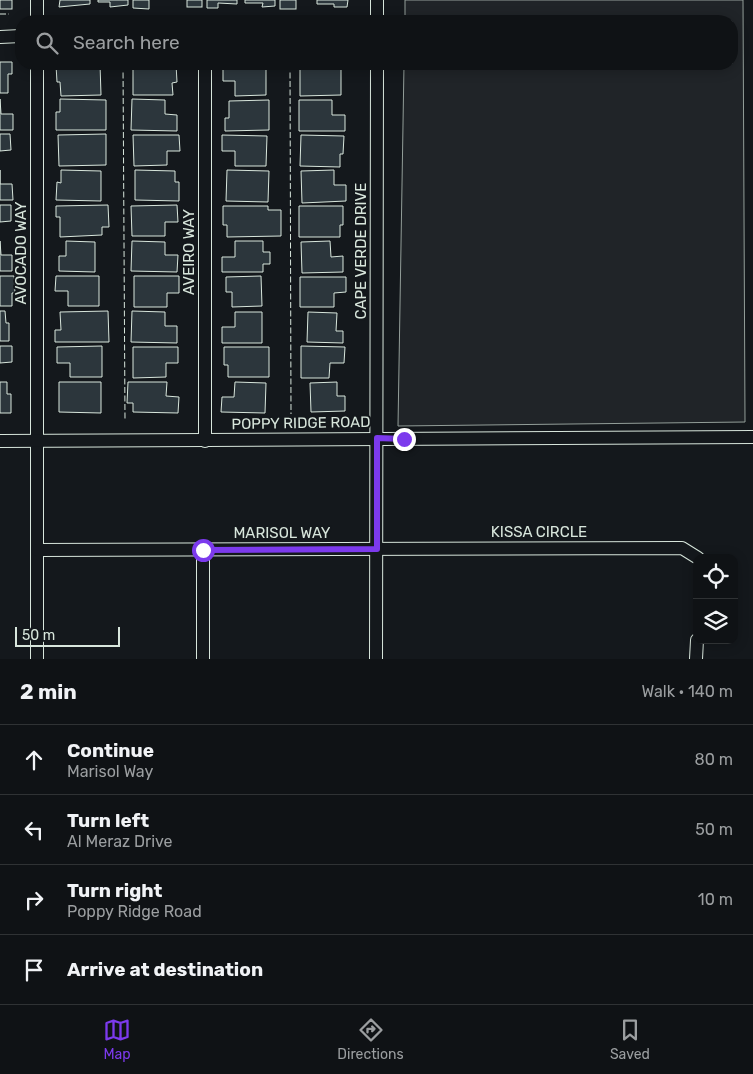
<!DOCTYPE html>
<html lang="en">
<head>
<meta charset="utf-8">
<style>
	body { margin:0; font-family:Rubik,sans-serif; background:#181b1e; color:#f1f3f6 }
	.controls { position:absolute; right:15px; bottom:15px; display:grid; overflow:hidden; border-radius:10px; box-shadow:0 2px 12px #0003 }
	.controls button { width:45px; height:45px; display:grid; place-items:center; padding:0; border:0; border-bottom:1px solid #2f3234; background:#0f1215; color:#f1f3f6; font:25px sans-serif }
	.scale { position:absolute; left:15px; bottom:12px; width:105px; box-sizing:border-box; padding-left:5px; border:2px solid #d8e6dc; border-top:0; font-size:14px; line-height:18px; white-space:nowrap; color:#d8e6dc; -webkit-text-stroke:4px #14181c; paint-order:stroke }
	.stop { position:absolute; width:15px; height:15px; margin:-11px; border:4px solid #7c3aed; border-radius:50%; background:#fff }
	.stop.end { background:#7c3aed; border-color:#fff; box-shadow:0 1px 5px #0008 }
	.list { margin:0; padding:0; list-style:none }
	h2 { display:flex; justify-content:space-between; align-items:center; height:65px; margin:0; padding:0 20px; font-size:21px }
	h2 small { font-size:16px; font-weight:400; color:#9b9ea0 }
	.list li { display:grid; grid-template-columns:32px 1fr auto; gap:15px; align-items:center; box-sizing:border-box; height:70px; padding:0 20px; border-top:1px solid #2f3234 }
	.list b { display:block; font-size:19px; white-space:nowrap }
	.list p { margin:0; font-size:16px; white-space:nowrap; color:#9b9ea0 }
	.list em { font-size:16px; font-style:normal; color:#9b9ea0 }
	.icon { flex:none; width:28px; height:28px; fill:none; stroke:currentColor; stroke-width:2; stroke-linecap:round; stroke-linejoin:round }
	.map { position:relative; flex:none; width:753px; height:659px; overflow:hidden }
	.search { position:absolute; background:#0f1215; box-shadow:0 2px 12px #0003; left:15px; right:15px; top:15px; height:55px; display:flex; align-items:center; gap:12px; box-sizing:border-box; padding:0 18px; border-radius:20px; color:#9b9ea0; font-size:19px }
	.sheet { height:345px; background:#0f1215 }
	nav { display:flex; justify-content:space-around; align-items:center; box-sizing:border-box; height:70px; border-top:1px solid #2f3234; background:#0f1215; font-size:14px; color:#9b9ea0 }
	nav a { display:grid; justify-items:center; gap:2px }
	nav .on { color:#7c3aed }
	.map>svg:first-child { display:block }
</style>
</head>
<body>
<div class="map">
<svg width="753" height="659" viewBox="0 0 753 659">
	<rect width="100%" height="100%" fill="#14181c"/>
	<path fill="#202428" stroke="#939e99" d="M 405,0 L 743,0 L 745,422 L 398,426 L 404,64 L 732,64 L 732,21 L 405,21 Z"/>
	<g fill="#2c363c" stroke="#d8e6dc">
		<rect x="0" y="0" width="12" height="9"/>
		<path d="M 60,0 L 90,0 L 90,4 L 59,7 Z"/>
		<path d="M 98,0 L 128,0 L 128,5 L 110,7 L 110,2 L 98,2 Z"/>
		<path d="M 133,0 L 149,0 L 149,9 L 133,8 Z"/>
		<rect x="187" y="0" width="15" height="7"/>
		<path d="M 207,0 L 237,0 L 237,4 L 218,3 L 218,8 L 207,8 Z"/>
		<path d="M 245,0 L 275,0 L 275,6 L 262,7 L 263,3 L 245,3 Z"/>
		<rect x="280" y="0" width="16" height="9"/>
		<path d="M 317,0 L 348,0 L 347,7 L 334,7 L 334,4 L 317,4 Z"/>
		<path d="M 0,62 L 12,62 L 12,74 L 8,74 L 8,93 L 0,93 Z"/>
		<path d="M 100,64 L 101,95 L 61,96 L 60,82 L 57,82 L 56,65 Z"/>
		<path d="M 176,64 L 177,82 L 172,83 L 173,95 L 133,95 L 133,65 Z"/>
		<path d="M 266,64 L 266,95 L 235,96 L 235,81 L 223,81 L 223,65 Z"/>
		<path d="M 341,64 L 341,95 L 300,96 L 300,65 Z"/>
		<path d="M 0,99 L 1,114 L 13,114 L 13,130 L 0,130 Z"/>
		<path d="M 60,99 L 106,100 L 106,130 L 56,130 L 56,112 L 60,112 Z"/>
		<path d="M 132,99 L 165,100 L 165,114 L 177,115 L 177,131 L 131,130 Z"/>
		<path d="M 269,100 L 269,130 L 225,131 L 225,118 L 229,118 L 229,101 Z"/>
		<path d="M 299,100 L 332,100 L 332,115 L 345,115 L 345,131 L 299,131 Z"/>
		<path d="M 0,134 L 10,134 L 11,150 L 0,151 Z"/>
		<path d="M 106,134 L 106,165 L 59,166 L 58,135 Z"/>
		<path d="M 133,135 L 179,135 L 180,151 L 167,151 L 167,165 L 134,166 Z"/>
		<path d="M 222,135 L 267,136 L 266,166 L 235,166 L 235,151 L 222,151 Z"/>
		<path d="M 301,135 L 344,136 L 343,154 L 340,154 L 340,167 L 300,166 Z"/>
		<path d="M 0,170 L 0,184 L 12,184 L 13,200 L 0,200 Z"/>
		<path d="M 61,170 L 101,171 L 101,201 L 56,200 L 57,182 L 61,183 Z"/>
		<path d="M 135,170 L 175,171 L 175,182 L 179,182 L 179,201 L 135,200 Z"/>
		<path d="M 227,170 L 269,171 L 268,202 L 226,201 Z"/>
		<path d="M 334,170 L 334,185 L 346,185 L 346,201 L 302,203 L 301,171 Z"/>
		<path d="M 0,205 L 11,205 L 11,221 L 0,222 Z"/>
		<path d="M 108,205 L 109,227 L 102,227 L 102,235 L 60,237 L 60,217 L 56,217 L 56,206 Z"/>
		<path d="M 177,205 L 178,222 L 165,222 L 165,236 L 132,236 L 131,206 Z"/>
		<path d="M 223,206 L 268,206 L 268,210 L 281,210 L 281,236 L 227,237 L 227,225 L 223,225 Z"/>
		<path d="M 299,206 L 343,206 L 343,225 L 340,225 L 340,237 L 299,237 Z"/>
		<path d="M 0,241 L 1,255 L 12,255 L 12,271 L 0,271 Z"/>
		<path d="M 66,241 L 95,242 L 95,272 L 59,271 L 59,256 L 66,256 Z"/>
		<path d="M 132,241 L 165,242 L 165,255 L 178,255 L 177,272 L 131,271 Z"/>
		<path d="M 235,241 L 263,241 L 263,252 L 270,252 L 270,264 L 263,264 L 263,272 L 222,272 L 222,257 L 235,257 Z"/>
		<path d="M 330,241 L 331,257 L 343,256 L 343,272 L 302,273 L 301,242 Z"/>
		<path d="M 0,276 L 14,276 L 15,293 L 12,293 L 12,306 L 0,306 Z"/>
		<path d="M 56,276 L 99,276 L 99,306 L 68,306 L 68,291 L 55,291 Z"/>
		<path d="M 134,276 L 179,276 L 179,293 L 167,293 L 167,307 L 134,307 Z"/>
		<path d="M 261,276 L 262,306 L 232,307 L 232,292 L 226,292 L 226,277 Z"/>
		<path d="M 300,277 L 346,277 L 346,292 L 334,293 L 334,307 L 300,307 Z"/>
		<path d="M 0,311 L 5,311 L 6,323 L 9,323 L 9,341 L 0,341 Z"/>
		<path d="M 108,311 L 109,342 L 55,342 L 55,330 L 61,330 L 60,312 Z"/>
		<path d="M 132,311 L 165,312 L 165,326 L 177,326 L 177,343 L 131,342 Z"/>
		<path d="M 235,312 L 262,312 L 262,343 L 222,343 L 222,327 L 235,327 Z"/>
		<path d="M 308,312 L 337,313 L 336,331 L 343,331 L 343,343 L 307,342 Z"/>
		<path d="M 0,346 L 12,346 L 12,362 L 0,363 Z"/>
		<path d="M 102,346 L 102,377 L 70,377 L 70,363 L 57,363 L 57,347 Z"/>
		<path d="M 301,346 L 345,347 L 344,363 L 330,363 L 329,378 L 301,378 Z"/>
		<path d="M 133,347 L 178,347 L 178,363 L 166,363 L 166,377 L 133,378 Z"/>
		<path d="M 224,347 L 269,347 L 269,377 L 228,377 L 228,365 L 224,365 Z"/>
		<path d="M 0,382 L 7,382 L 7,394 L 11,394 L 11,413 L 0,413 Z"/>
		<path d="M 59,382 L 101,382 L 101,413 L 59,412 Z"/>
		<path d="M 128,382 L 167,382 L 166,396 L 179,397 L 178,413 L 133,412 L 133,403 L 127,403 Z"/>
		<path d="M 235,382 L 266,383 L 265,413 L 221,412 L 222,397 L 234,397 Z"/>
		<path d="M 337,382 L 337,396 L 345,396 L 345,411 L 311,412 L 310,383 Z"/>
	</g>
	<g fill="none" stroke-linecap="round" stroke-linejoin="round">
		<g stroke="#d8e6dc" stroke-width="14">
			<g id="minor">
				<path d="M 37,0 L 37,21"/>
				<path d="M 377,0 L 377,21"/>
				<path d="M 0,37 L 21,36"/>
				<path d="M 37,64 L 37,659"/>
				<path d="M 205,64 L 205,441"/>
				<path d="M 0,441 L 753,437"/>
				<path d="M 37,550 L 682,548 L 698,558"/>
				<path d="M 203,550 L 203,659"/>
				<path d="M 376,659 L 377,64"/>
				<path d="M 696,659 L 697,640"/>
			</g>
		</g>
		<use href="#minor" stroke="#14181c" stroke-width="12"/>
		<g stroke="#d8e6dc" stroke-width="1" stroke-dasharray="6 2.5" stroke-linecap="butt">
			<path d="M 0,14 L 9,14"/>
			<path d="M 123,64 L 125,420"/>
			<path d="M 290,64 L 291,414"/>
		</g>
	</g>
	<g fill="none" stroke-linecap="round" stroke-linejoin="round">
		<path stroke="#7c3aed" stroke-width="6" d="M 203,550 L 377,549 L 377,438 L 404,439"/>
	</g>
	<g text-anchor="middle" dominant-baseline="central" stroke-width="4" stroke-linejoin="round" paint-order="stroke">
		<g font-size="15" fill="#d8e6dc" stroke="#14181c">
			<text transform="translate(361 251) rotate(-90)">CAPE VERDE DRIVE</text>
			<text transform="translate(189 252) rotate(-90)">AVEIRO WAY</text>
			<text transform="translate(21 253) rotate(-90)">AVOCADO WAY</text>
			<text transform="translate(301 423) rotate(-1)">POPPY RIDGE ROAD</text>
			<text x="539" y="532">KISSA CIRCLE</text>
			<text x="282" y="533">MARISOL WAY</text>
		</g>
	</g>
</svg>
<div class="controls">
<button><svg class="icon" aria-label="locate" viewBox="0 0 24 24"><circle cx="12" cy="12" r="6"/><path d="M12 2v4M12 18v4M2 12h4M18 12h4"/></svg></button>
<button><svg class="icon" aria-label="layers" viewBox="0 0 24 24"><path d="M12 4l9 5-9 5-9-5zM3 14l9 5 9-5"/></svg></button>
</div>
<div class="scale">50 m</div>
<div class="stop" style="left:203px;top:550px"></div>
<div class="stop end" style="left:404px;top:439px"></div>
<div class="search"><svg class="icon" aria-label="search" viewBox="0 0 24 24"><circle cx="10" cy="10" r="6"/><path d="M15 15l6 6"/></svg>Search here</div>
</div>
<section class="sheet">
<h2>2 min<small>Walk · 140 m</small></h2>
<ul class="list">
<li><svg class="icon" aria-label="ahead" viewBox="0 0 24 24"><path d="M12 20V5M6 11l6-6 6 6"/></svg><div><b>Continue</b><p>Marisol Way</p></div><em>80 m</em></li>
<li><svg class="icon" aria-label="left" viewBox="0 0 24 24"><path d="M17 20v-9H6M10 6l-5 5 5 5"/></svg><div><b>Turn left</b><p>Al Meraz Drive</p></div><em>50 m</em></li>
<li><svg class="icon" aria-label="right" viewBox="0 0 24 24"><path d="M7 20v-9h11M14 6l5 5-5 5"/></svg><div><b>Turn right</b><p>Poppy Ridge Road</p></div><em>10 m</em></li>
<li><svg class="icon" aria-label="arrive" viewBox="0 0 24 24"><path d="M6 21V4h12l-3 4 3 4H6"/></svg><div><b>Arrive at destination</b></div></li>
</ul>
</section>
<nav>
<a class="on"><svg class="icon" aria-label="map" viewBox="0 0 24 24"><path d="M3 6l6-2 6 2 6-2v14l-6 2-6-2-6 2zM9 4v14M15 6v14"/></svg>Map</a>
<a><svg class="icon" aria-label="directions" viewBox="0 0 24 24"><path d="M12 3l9 9-9 9-9-9zM9 14v-3h6M13 9l2 2-2 2"/></svg>Directions</a>
<a><svg class="icon" aria-label="saved" viewBox="0 0 24 24"><path d="M7 4h10v16l-5-4-5 4z"/></svg>Saved</a>
</nav>
</body>
</html>
